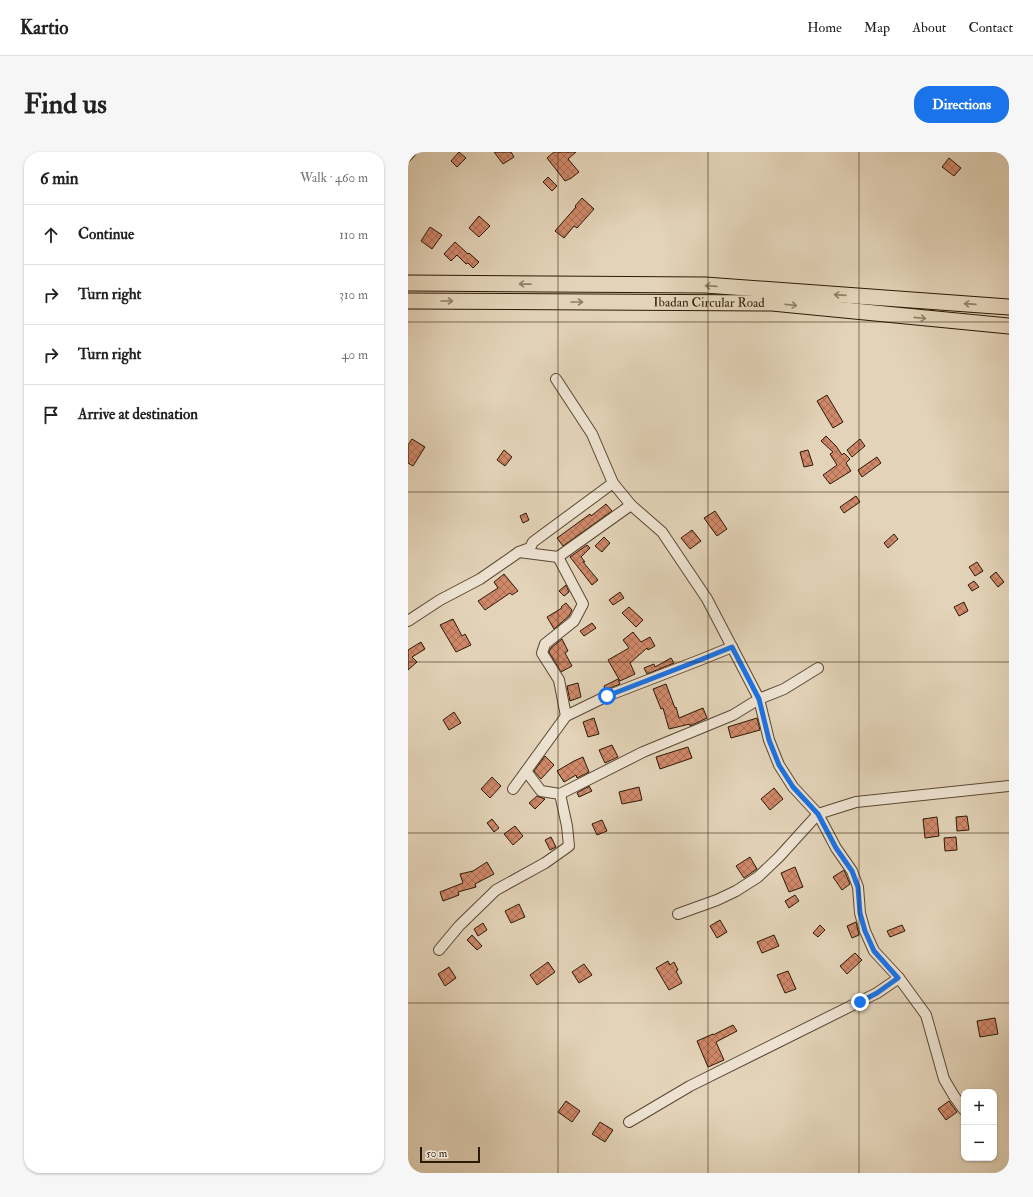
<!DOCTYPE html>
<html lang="en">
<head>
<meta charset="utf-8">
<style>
	body { margin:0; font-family:"IM FELL Double Pica",serif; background:#f6f6f6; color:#222 }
	.controls { position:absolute; right:12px; bottom:12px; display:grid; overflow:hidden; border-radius:8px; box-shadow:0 1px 3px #0004 }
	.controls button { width:36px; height:36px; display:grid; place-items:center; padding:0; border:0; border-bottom:1px solid #e0e0e0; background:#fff; color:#222; font:20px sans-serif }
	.scale { position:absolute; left:12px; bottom:10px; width:60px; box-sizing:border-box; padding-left:4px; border:2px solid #2c1906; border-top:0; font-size:11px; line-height:14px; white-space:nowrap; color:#2c1906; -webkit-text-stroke:3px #ede2d1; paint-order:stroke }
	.stop { position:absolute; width:12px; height:12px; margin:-9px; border:3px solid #1a73e8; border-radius:50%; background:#fff }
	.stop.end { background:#1a73e8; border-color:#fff; box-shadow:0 1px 4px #0008 }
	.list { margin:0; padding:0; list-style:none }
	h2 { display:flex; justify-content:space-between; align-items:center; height:52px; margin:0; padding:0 16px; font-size:17px }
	h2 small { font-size:13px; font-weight:400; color:#767676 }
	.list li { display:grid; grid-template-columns:26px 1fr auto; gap:12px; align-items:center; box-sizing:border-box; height:60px; padding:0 16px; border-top:1px solid #e0e0e0 }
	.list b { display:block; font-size:15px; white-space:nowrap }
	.list em { font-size:13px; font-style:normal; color:#767676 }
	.icon { flex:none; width:22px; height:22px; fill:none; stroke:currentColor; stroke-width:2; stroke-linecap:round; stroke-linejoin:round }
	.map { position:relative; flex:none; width:601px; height:1021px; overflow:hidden; border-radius:16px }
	header { display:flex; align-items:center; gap:24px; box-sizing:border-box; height:56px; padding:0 20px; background:#fff; border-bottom:1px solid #e0e0e0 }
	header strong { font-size:19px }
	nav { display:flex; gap:22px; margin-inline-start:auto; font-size:14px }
	.intro { display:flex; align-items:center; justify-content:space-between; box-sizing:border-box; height:96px; padding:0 24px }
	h1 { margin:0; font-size:28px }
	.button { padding:10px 18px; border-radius:16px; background:#1a73e8; color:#fff; font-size:14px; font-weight:700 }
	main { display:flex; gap:24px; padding:0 24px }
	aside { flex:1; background:#fff; border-radius:16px; box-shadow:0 1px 3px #0004 }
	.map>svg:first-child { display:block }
</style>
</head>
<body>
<header>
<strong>Kartio</strong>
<nav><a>Home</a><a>Map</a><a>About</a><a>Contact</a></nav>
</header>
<div class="intro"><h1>Find us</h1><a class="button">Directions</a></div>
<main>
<aside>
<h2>6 min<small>Walk · 460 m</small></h2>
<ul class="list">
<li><svg class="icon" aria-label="ahead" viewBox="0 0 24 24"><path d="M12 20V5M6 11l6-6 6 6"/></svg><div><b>Continue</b></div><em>110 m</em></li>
<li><svg class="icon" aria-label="right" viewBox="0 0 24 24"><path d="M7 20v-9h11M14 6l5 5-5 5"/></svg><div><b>Turn right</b></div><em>310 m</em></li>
<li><svg class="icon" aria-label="right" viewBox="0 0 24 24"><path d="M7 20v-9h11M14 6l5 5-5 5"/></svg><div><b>Turn right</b></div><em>40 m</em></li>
<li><svg class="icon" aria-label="arrive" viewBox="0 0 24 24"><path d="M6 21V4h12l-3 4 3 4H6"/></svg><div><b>Arrive at destination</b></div></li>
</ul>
</aside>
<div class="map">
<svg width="601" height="1021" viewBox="0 0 601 1021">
	<defs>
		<pattern id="building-cross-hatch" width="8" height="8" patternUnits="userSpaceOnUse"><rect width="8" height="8" fill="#cf8869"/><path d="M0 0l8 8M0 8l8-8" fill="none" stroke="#a86e54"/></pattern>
	</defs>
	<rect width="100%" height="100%" fill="#e3d3b8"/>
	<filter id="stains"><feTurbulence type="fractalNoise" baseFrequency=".005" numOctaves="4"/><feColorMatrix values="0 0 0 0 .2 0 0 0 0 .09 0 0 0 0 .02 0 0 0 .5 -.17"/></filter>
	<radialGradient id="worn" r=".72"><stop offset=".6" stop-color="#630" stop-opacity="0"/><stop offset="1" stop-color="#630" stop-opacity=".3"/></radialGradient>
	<g fill="url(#building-cross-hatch)" stroke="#2c1906">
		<path d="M 0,0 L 10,0 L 0,11 Z"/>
		<path d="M 51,0 L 58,6 L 49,15 L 43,9 Z"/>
		<path d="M 86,0 L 103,0 L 106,5 L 95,12 Z"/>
		<path d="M 146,0 L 168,0 L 160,7 L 171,20 L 162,27 L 161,27 L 157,29 L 139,6 Z"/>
		<path d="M 541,6 L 553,16 L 546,24 L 534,15 Z"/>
		<path d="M 140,25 L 149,34 L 144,39 L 135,30 Z"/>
		<path d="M 174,46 L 186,57 L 169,76 L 166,74 L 156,86 L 147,79 L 168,55 L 167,54 Z"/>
		<path d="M 71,64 L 82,74 L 71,85 L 61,76 Z"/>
		<path d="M 22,75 L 34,83 L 24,97 L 13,89 Z"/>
		<path d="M 47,90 L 60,102 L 61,101 L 71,110 L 65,116 L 60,111 L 58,112 L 49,103 L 43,109 L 36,102 Z"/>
		<path d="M 419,243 L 435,270 L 425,276 L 409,249 Z"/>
		<path d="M 418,284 L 428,294 L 434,303 L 436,301 L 442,307 L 438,311 L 443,319 L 422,332 L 415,323 L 429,313 L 422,302 L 425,300 L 413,289 Z"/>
		<path d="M 4,287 L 17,295 L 5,314 L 0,311 L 0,293 Z"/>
		<path d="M 452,287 L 457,294 L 444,305 L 439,298 Z"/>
		<path d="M 96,298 L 104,305 L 97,314 L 89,308 Z"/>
		<path d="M 400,298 L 405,313 L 396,315 L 392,300 Z"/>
		<path d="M 469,305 L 473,311 L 454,325 L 450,318 Z"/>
		<path d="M 448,344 L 452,350 L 436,361 L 432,355 Z"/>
		<path d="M 198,352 L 204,359 L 155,394 L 149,386 L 182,362 L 183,364 Z"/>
		<path d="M 307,359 L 319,377 L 309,384 L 296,366 Z"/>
		<path d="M 118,361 L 121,368 L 115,371 L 112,364 Z"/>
		<path d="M 284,378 L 293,389 L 282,397 L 273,386 Z"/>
		<path d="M 486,382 L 490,387 L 480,396 L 476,391 Z"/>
		<path d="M 196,385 L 202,391 L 194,400 L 187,394 Z"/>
		<path d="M 179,393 L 182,396 L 173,405 L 177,410 L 175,410 L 190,428 L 184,433 L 162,405 Z"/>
		<path d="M 569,410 L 575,419 L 567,424 L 561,415 Z"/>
		<path d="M 588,420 L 596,430 L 590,435 L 582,425 Z"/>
		<path d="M 96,422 L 110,439 L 104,443 L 102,441 L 77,458 L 70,449 L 90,436 L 86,430 Z"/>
		<path d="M 566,429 L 571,435 L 564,439 L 560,433 Z"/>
		<path d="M 158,433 L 161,440 L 156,444 L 151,439 Z"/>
		<path d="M 212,440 L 216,446 L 205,453 L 201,448 Z"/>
		<path d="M 556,450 L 560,459 L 551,464 L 546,455 Z"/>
		<path d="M 158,451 L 164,458 L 161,464 L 146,477 L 139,465 L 154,456 L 153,455 Z"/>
		<path d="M 221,455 L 235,468 L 228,475 L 214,461 Z"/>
		<path d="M 45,467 L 54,484 L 57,482 L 63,493 L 48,500 L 32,473 Z"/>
		<path d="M 184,471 L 188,476 L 176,484 L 172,479 Z"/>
		<path d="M 225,480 L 233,490 L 242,485 L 247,494 L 240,498 L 239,496 L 222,511 L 227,522 L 212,529 L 200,508 L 221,496 L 215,488 Z"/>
		<path d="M 154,487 L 160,499 L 157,501 L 164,514 L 153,520 L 141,500 L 143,496 Z"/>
		<path d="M 13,490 L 17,497 L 4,505 L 9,510 L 0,518 L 0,498 Z"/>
		<path d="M 263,506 L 266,511 L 239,522 L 236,516 L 246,512 L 247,515 Z"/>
		<path d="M 210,527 L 212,532 L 197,538 L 196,534 Z"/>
		<path d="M 170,531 L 173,545 L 162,549 L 159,534 Z"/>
		<path d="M 258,532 L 267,556 L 268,555 L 271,566 L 295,556 L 299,566 L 282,574 L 282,572 L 261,577 L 255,556 L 253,557 L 245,537 Z"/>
		<path d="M 46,560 L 53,571 L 41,578 L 35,568 Z"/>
		<path d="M 186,566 L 191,582 L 180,585 L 175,570 Z"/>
		<path d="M 349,566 L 352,578 L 323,586 L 320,575 Z"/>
		<path d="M 204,593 L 210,605 L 197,611 L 191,598 Z"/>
		<path d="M 280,595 L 284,606 L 252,617 L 248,605 Z"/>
		<path d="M 137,604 L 146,613 L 133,627 L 126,619 Z"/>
		<path d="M 175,605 L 181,620 L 169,626 L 168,623 L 156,630 L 149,619 L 166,609 Z"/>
		<path d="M 84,625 L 93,634 L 82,646 L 73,637 Z"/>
		<path d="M 181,634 L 184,639 L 171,645 L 169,641 Z"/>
		<path d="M 231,635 L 234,648 L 214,652 L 211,640 Z"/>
		<path d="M 366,636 L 375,647 L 362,658 L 353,647 Z"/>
		<path d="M 129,644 L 137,647 L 127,657 L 121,651 Z"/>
		<path d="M 559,664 L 561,678 L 549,679 L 548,665 Z"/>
		<path d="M 529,665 L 531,684 L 517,686 L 515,667 Z"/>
		<path d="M 84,667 L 91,676 L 86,680 L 79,671 Z"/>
		<path d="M 194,668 L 199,679 L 189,683 L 184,672 Z"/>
		<path d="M 107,674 L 115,684 L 105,693 L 96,682 Z"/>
		<path d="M 143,685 L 148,695 L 142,698 L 137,688 Z"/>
		<path d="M 548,685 L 549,698 L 537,699 L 536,686 Z"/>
		<path d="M 342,705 L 349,717 L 336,726 L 328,714 Z"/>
		<path d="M 79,710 L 86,722 L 67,732 L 68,735 L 50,740 L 51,743 L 35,749 L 32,740 L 55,731 L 52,722 L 65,719 Z"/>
		<path d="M 387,715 L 395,735 L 381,740 L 373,721 Z"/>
		<path d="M 436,718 L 442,732 L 434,738 L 425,725 Z"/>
		<path d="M 387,743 L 391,749 L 381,756 L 377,749 Z"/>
		<path d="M 111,752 L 117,765 L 103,771 L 97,759 Z"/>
		<path d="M 312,768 L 319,780 L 309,786 L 302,774 Z"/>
		<path d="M 448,770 L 451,783 L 444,786 L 439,774 Z"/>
		<path d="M 75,771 L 79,778 L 70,784 L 66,777 Z"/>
		<path d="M 412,773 L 417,778 L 410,785 L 405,781 Z"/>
		<path d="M 494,773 L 497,779 L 482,785 L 479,779 Z"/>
		<path d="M 64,783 L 74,794 L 69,798 L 59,788 Z"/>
		<path d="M 366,783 L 371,794 L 354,801 L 349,790 Z"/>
		<path d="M 447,801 L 454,808 L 439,822 L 432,814 Z"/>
		<path d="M 260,809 L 262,813 L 266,810 L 270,818 L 268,819 L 274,831 L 261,838 L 248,816 Z"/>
		<path d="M 140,810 L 147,820 L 129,833 L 122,823 Z"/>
		<path d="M 176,812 L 184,823 L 171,831 L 164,820 Z"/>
		<path d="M 41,815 L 48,826 L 37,834 L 30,822 Z"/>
		<path d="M 380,819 L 388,837 L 377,841 L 369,823 Z"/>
		<path d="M 587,866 L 590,882 L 572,885 L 569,869 Z"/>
		<path d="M 325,873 L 329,879 L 308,890 L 316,908 L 300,915 L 289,889 L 305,882 L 305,883 Z"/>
		<path d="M 158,949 L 172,959 L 164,970 L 150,960 Z"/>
		<path d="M 541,949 L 549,960 L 538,968 L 530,957 Z"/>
		<path d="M 192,970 L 205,978 L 197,990 L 184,982 Z"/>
	</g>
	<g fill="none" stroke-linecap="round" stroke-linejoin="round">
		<g stroke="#5a4832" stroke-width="12">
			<g id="minor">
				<path d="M 111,400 L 122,396 L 125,390 L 205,331"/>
				<path d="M 150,405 L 175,452 L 166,469 L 137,492 L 134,501 L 151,528 L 158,564"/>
				<path d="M 0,469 L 32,448 L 72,427 L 111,400 L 150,405 L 223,353"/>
				<path d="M 410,516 L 376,537 L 351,547 L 361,588 L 371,613 L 385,635 L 410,662 L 428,696 L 444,719 L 450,735 L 452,761 L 457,779 L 466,799 L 491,826 L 518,863 L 536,927 L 546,944 L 556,958"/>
				<path d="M 118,619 L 133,639 L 152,642 L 235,600 L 325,563 L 351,547 L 324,495"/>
				<path d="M 105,637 L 158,564 L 199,544 L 292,508 L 324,495 L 299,447 L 254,380 L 223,353 L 205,331 L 184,282 L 148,227"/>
				<path d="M 270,762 L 309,748 L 328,739 L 350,725 L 371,705 L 410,662 L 448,650 L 601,634"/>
				<path d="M 31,798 L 51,774 L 88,738 L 137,711 L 161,694 L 159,674 L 152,642"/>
				<path d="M 221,970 L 282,934 L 469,841 L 491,826"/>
			</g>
		</g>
		<g stroke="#2c1906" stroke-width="17">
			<g id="highway">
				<path d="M 0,131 L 297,133 L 601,155"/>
				<path id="s1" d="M 0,149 L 364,151 L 601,174"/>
			</g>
		</g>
		<use href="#minor" stroke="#ede2d1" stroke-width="10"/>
		<use href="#highway" stroke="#e3d3b8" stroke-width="15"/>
	</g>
	<defs><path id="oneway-shaft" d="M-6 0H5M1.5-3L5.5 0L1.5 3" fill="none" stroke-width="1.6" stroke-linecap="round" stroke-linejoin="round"/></defs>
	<g stroke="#917f68">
		<use href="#oneway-shaft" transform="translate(117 132) rotate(-179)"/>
		<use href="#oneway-shaft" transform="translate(303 134) rotate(-176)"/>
		<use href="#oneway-shaft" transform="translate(432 143) rotate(-176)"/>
		<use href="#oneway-shaft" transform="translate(39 149)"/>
		<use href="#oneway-shaft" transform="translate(169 150)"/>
		<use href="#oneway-shaft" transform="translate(562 152) rotate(-176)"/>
		<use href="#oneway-shaft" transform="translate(383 153) rotate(6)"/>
		<use href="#oneway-shaft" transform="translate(512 166) rotate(6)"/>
	</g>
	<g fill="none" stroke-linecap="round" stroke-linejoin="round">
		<path stroke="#1a73e8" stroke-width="5" d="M 199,544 L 292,508 L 324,495 L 351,547 L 361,588 L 371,613 L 385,635 L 410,662 L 428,696 L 444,719 L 450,735 L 452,761 L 457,779 L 466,799 L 490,826 L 469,841 L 452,850"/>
	</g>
	<path fill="none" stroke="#2c1906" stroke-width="1" stroke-opacity="0.55" d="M 150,0 L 150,1021M 300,0 L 300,1021M 451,0 L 451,1021M 0,170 L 601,170M 0,340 L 601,340M 0,510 L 601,510M 0,681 L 601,681M 0,851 L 601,851"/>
	<g text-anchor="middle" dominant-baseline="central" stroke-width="3" stroke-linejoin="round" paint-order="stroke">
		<g font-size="13" fill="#2c1906" stroke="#ede2d1">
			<text stroke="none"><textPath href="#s1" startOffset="301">Ibadan Circular Road</textPath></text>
		</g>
	</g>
	<rect width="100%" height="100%" filter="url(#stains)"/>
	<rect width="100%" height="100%" fill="url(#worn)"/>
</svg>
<div class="controls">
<button>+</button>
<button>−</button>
</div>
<div class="scale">50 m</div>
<div class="stop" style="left:199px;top:544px"></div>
<div class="stop end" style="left:452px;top:850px"></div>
</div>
</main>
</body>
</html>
